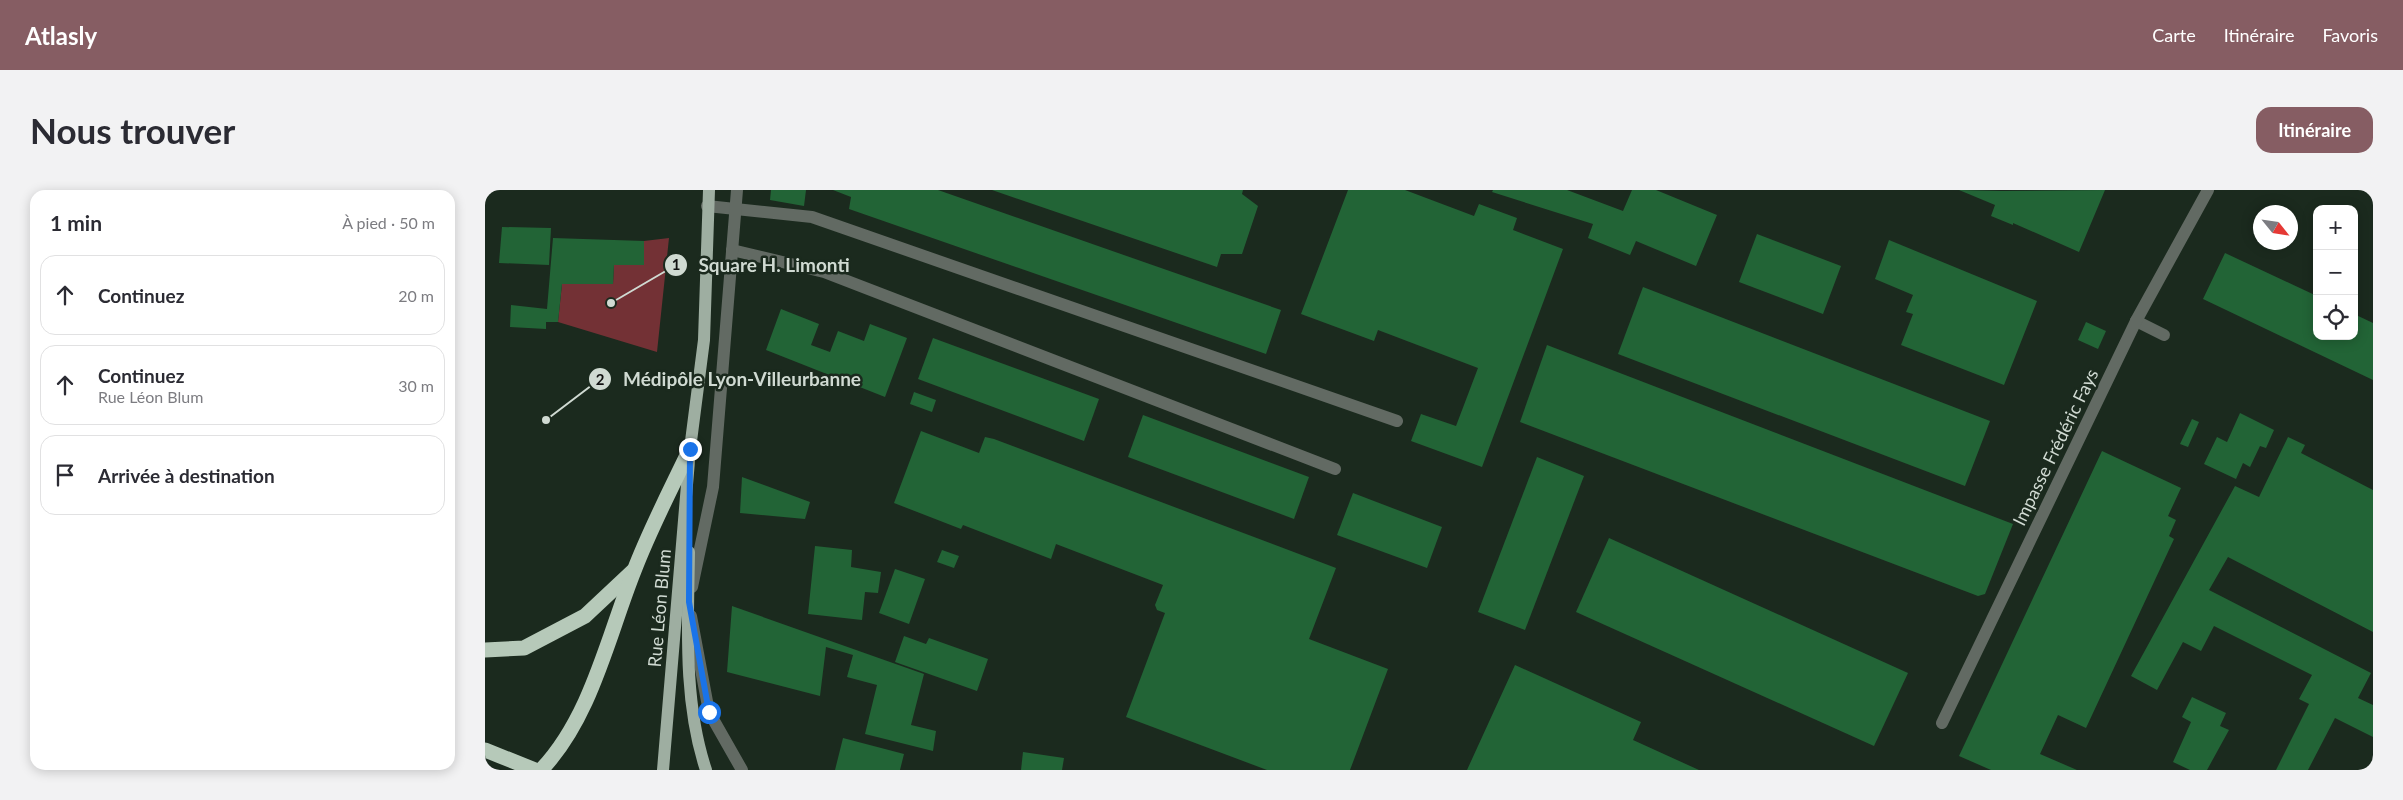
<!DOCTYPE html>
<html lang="fr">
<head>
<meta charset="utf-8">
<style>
	body { margin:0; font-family:Lato,sans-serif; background:#f2f2f3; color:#2b2b33 }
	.controls { position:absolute; right:15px; top:15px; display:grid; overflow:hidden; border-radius:10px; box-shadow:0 2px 12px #0003 }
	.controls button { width:45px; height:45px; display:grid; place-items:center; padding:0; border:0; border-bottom:1px solid #e1e1e2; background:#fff; color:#2b2b33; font:25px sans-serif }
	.compass { position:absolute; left:1768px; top:15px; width:45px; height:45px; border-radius:50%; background:#fff; box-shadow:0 2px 12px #0003; rotate:120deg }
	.stop { position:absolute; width:15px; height:15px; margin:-11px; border:4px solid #1a73e8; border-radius:50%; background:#fff }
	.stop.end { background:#1a73e8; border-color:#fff; box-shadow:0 1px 5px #0008 }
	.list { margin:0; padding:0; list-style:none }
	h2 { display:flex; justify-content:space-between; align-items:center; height:65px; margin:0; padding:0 20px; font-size:21px }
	h2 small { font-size:16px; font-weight:400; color:#7c7c81 }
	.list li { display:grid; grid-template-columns:32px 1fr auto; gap:15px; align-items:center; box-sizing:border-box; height:80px; margin:0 10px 10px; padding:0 10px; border:1px solid #e1e1e2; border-radius:15px }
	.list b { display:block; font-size:19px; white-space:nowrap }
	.list p { margin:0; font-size:16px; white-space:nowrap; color:#7c7c81 }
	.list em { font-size:16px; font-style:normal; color:#7c7c81 }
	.icon { flex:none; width:28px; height:28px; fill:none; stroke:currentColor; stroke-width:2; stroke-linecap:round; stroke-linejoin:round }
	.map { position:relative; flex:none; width:1888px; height:580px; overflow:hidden; border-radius:15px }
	header { display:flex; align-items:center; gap:30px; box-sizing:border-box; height:70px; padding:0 25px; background:#865d63; color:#fff }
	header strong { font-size:24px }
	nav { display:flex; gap:28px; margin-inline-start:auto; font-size:18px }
	.intro { display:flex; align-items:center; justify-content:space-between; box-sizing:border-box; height:120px; padding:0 30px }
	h1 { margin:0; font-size:35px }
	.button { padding:12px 22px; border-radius:15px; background:#865d63; color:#fff; font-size:18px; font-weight:700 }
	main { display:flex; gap:30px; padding:0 30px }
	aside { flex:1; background:#fff; border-radius:15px; box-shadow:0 2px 12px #0003 }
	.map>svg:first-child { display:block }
</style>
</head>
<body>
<header>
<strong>Atlasly</strong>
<nav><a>Carte</a><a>Itinéraire</a><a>Favoris</a></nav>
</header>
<div class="intro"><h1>Nous trouver</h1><a class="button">Itinéraire</a></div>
<main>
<aside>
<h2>1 min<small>À pied · 50 m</small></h2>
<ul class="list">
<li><svg class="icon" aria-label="ahead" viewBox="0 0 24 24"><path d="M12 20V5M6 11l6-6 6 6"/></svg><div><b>Continuez</b></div><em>20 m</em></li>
<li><svg class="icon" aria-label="ahead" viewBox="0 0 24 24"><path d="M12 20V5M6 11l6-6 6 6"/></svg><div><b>Continuez</b><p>Rue Léon Blum</p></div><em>30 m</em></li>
<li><svg class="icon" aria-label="arrive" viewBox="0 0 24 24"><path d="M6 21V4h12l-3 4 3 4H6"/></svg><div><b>Arrivée à destination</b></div></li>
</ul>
</aside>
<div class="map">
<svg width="1888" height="580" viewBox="0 0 1888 580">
	<rect width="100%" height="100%" fill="#1b2a1e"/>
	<path fill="#733135" d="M 184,48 L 172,162 L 73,132 L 77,94 L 128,94 L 129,75 L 159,75 L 159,51 Z"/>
	<g fill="#226436">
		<path d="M 286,0 L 321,0 L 319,16 L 285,10 Z"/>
		<path d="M 348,0 L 453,0 L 796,120 L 781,164 L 364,19 L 366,7 Z"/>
		<path d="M 507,0 L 758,0 L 757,4 L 773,16 L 757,64 L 736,64 L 732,77 Z"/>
		<path d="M 863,0 L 920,0 L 989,26 L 994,14 L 1032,28 L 1028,40 L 1078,59 L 997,277 L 926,251 L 936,224 L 971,236 L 993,178 L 893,140 L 889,151 L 816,124 Z"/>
		<path d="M 1008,0 L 1082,0 L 1138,21 L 1147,0 L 1171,0 L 1232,25 L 1211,76 L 1151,51 L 1145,65 L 1103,48 L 1108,34 L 1007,2 Z"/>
		<path d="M 1474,0 L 1516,1 L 1620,0 L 1594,62 L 1528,33 L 1528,35 L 1506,26 L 1510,15 Z"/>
		<path d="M 17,37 L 66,38 L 64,75 L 14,73 Z"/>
		<path d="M 1272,44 L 1356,76 L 1338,124 L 1254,92 Z"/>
		<path d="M 68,48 L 159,51 L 159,75 L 129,75 L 128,94 L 77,94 L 73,132 L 61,132 L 61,139 L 25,137 L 26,115 L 62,119 Z"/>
		<path d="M 1404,50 L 1552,111 L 1519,195 L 1416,155 L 1428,124 L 1421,122 L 1428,105 L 1390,89 Z"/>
		<path d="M 1740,63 L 1832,106 L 1832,146 L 1869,146 L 1869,124 L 1888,133 L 1888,190 L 1718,109 Z"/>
		<path d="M 1158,97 L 1505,231 L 1480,296 L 1133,164 Z"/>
		<path d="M 296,119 L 334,134 L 326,155 L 345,162 L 353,141 L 379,151 L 385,134 L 422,148 L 400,207 L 281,160 Z"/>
		<path d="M 1601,132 L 1621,141 L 1613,159 L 1593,150 Z"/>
		<path d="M 448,148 L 614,209 L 599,251 L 433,189 Z"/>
		<path d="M 1062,155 L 1528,334 L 1500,404 L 1493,406 L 1035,232 Z"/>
		<path d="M 429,202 L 451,210 L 447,222 L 425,214 Z"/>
		<path d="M 1755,223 L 1789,240 L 1781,258 L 1775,256 L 1765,277 L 1758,273 L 1751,289 L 1719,274 L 1732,247 L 1742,252 Z"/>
		<path d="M 658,225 L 824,287 L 809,329 L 643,267 Z"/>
		<path d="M 1707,229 L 1714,232 L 1703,257 L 1695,254 Z"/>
		<path d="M 436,241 L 494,263 L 500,247 L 509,249 L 851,378 L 824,449 L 903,479 L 865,580 L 782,580 L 641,527 L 680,423 L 672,420 L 670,415 L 678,395 L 571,354 L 566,369 L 478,335 L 476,339 L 409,313 Z"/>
		<path d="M 1803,247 L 1820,255 L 1816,263 L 1888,300 L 1888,442 L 1743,367 L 1724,400 L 1886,483 L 1873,508 L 1888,515 L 1888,547 L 1850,528 L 1823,580 L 1791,580 L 1824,514 L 1814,509 L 1827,485 L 1729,436 L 1716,461 L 1698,452 L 1672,500 L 1646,486 L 1750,296 L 1774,307 Z"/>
		<path d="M 1617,261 L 1696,298 L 1683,326 L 1691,330 L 1684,346 L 1689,349 L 1601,538 L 1573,525 L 1555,564 L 1592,580 L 1506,580 L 1474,566 Z"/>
		<path d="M 1052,267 L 1099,286 L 1040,440 L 993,422 Z"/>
		<path d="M 257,287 L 325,312 L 320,329 L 255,323 Z"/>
		<path d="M 868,303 L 957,337 L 942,378 L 852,345 Z"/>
		<path d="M 1124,348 L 1423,483 L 1389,556 L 1091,422 Z"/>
		<path d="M 330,356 L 367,360 L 366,377 L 396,382 L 393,403 L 380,402 L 377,430 L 323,424 Z"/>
		<path d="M 457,360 L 474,366 L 469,378 L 452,372 Z"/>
		<path d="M 410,379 L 440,389 L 424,434 L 394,423 Z"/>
		<path d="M 247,416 L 439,484 L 426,535 L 451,541 L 448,561 L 380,544 L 392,495 L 362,487 L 368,465 L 341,457 L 335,506 L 242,482 Z"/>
		<path d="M 419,446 L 441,454 L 444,448 L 503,469 L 492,501 L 410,472 Z"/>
		<path d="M 1030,475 L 1156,532 L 1148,550 L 1214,580 L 982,580 Z"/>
		<path d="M 1707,507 L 1741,523 L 1735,536 L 1744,540 L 1722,580 L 1705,580 L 1688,572 L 1706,532 L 1697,527 Z"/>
		<path d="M 358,548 L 419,564 L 415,580 L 350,580 Z"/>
		<path d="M 538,562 L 579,568 L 577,580 L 536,580 Z"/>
	</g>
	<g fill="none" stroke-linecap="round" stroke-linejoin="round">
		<g stroke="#626a63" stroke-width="12">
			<path d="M 222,16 L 327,27 L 912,231"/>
			<path d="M 247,60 L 339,82 L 850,279"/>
			<path d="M 1651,131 L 1679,145"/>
			<path d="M 207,397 L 228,297 L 252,0"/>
			<path d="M 206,426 L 224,522 L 257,580"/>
			<path d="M 1457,533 L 1651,131 L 1723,0"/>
		</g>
		<g stroke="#9eaea1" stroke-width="12">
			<path d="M 204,362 C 203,434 198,511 221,580"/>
			<path d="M 178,580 L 205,259 L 219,150 L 224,0"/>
		</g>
		<g stroke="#b6c9b9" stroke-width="15">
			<path d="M 0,460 L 39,458 L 100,426 L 148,381"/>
			<path d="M 0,560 L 50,580"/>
			<path d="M 56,580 C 106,528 123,446 149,381 C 165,339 186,299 205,259"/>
		</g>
	</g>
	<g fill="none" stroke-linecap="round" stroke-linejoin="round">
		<path stroke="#1a73e8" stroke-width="6" d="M 205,259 L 204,412 L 224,522"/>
	</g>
	<g text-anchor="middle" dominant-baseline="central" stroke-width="5" stroke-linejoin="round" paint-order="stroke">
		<g font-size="18" fill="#d0dad2" stroke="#1b2a1e">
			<text transform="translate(1570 257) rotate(-64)">Impasse Frédéric Fays</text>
			<text transform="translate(174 418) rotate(-85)">Rue Léon Blum</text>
		</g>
	</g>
	<path fill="none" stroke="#d0dad2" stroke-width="2" d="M126 113L191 75M61 230L115 189"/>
	<g fill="#d0dad2" stroke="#1b2a1e" stroke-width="2">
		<circle cx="126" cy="113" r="5"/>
		<circle cx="61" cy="230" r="5"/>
		<circle cx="191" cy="75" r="12"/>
		<circle cx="115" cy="189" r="12"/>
	</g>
	<g font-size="15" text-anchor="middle" font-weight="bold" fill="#111">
		<text x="191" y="80">1</text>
		<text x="115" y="195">2</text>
	</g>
	<g font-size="19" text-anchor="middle" font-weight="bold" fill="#d0dad2" stroke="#1b2a1e" stroke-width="5" stroke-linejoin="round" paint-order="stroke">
		<text x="289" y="82">Square H. Limonti</text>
		<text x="257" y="196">Médipôle Lyon-Villeurbanne</text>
	</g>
</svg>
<div class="controls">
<button>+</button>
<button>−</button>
<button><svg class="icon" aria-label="locate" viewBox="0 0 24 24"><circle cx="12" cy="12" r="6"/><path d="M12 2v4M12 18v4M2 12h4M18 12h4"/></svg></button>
</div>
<svg class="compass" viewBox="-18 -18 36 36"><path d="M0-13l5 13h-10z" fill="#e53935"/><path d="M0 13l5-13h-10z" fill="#7c7c81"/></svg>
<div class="stop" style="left:224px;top:522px"></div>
<div class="stop end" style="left:205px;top:259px"></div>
</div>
</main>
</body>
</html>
